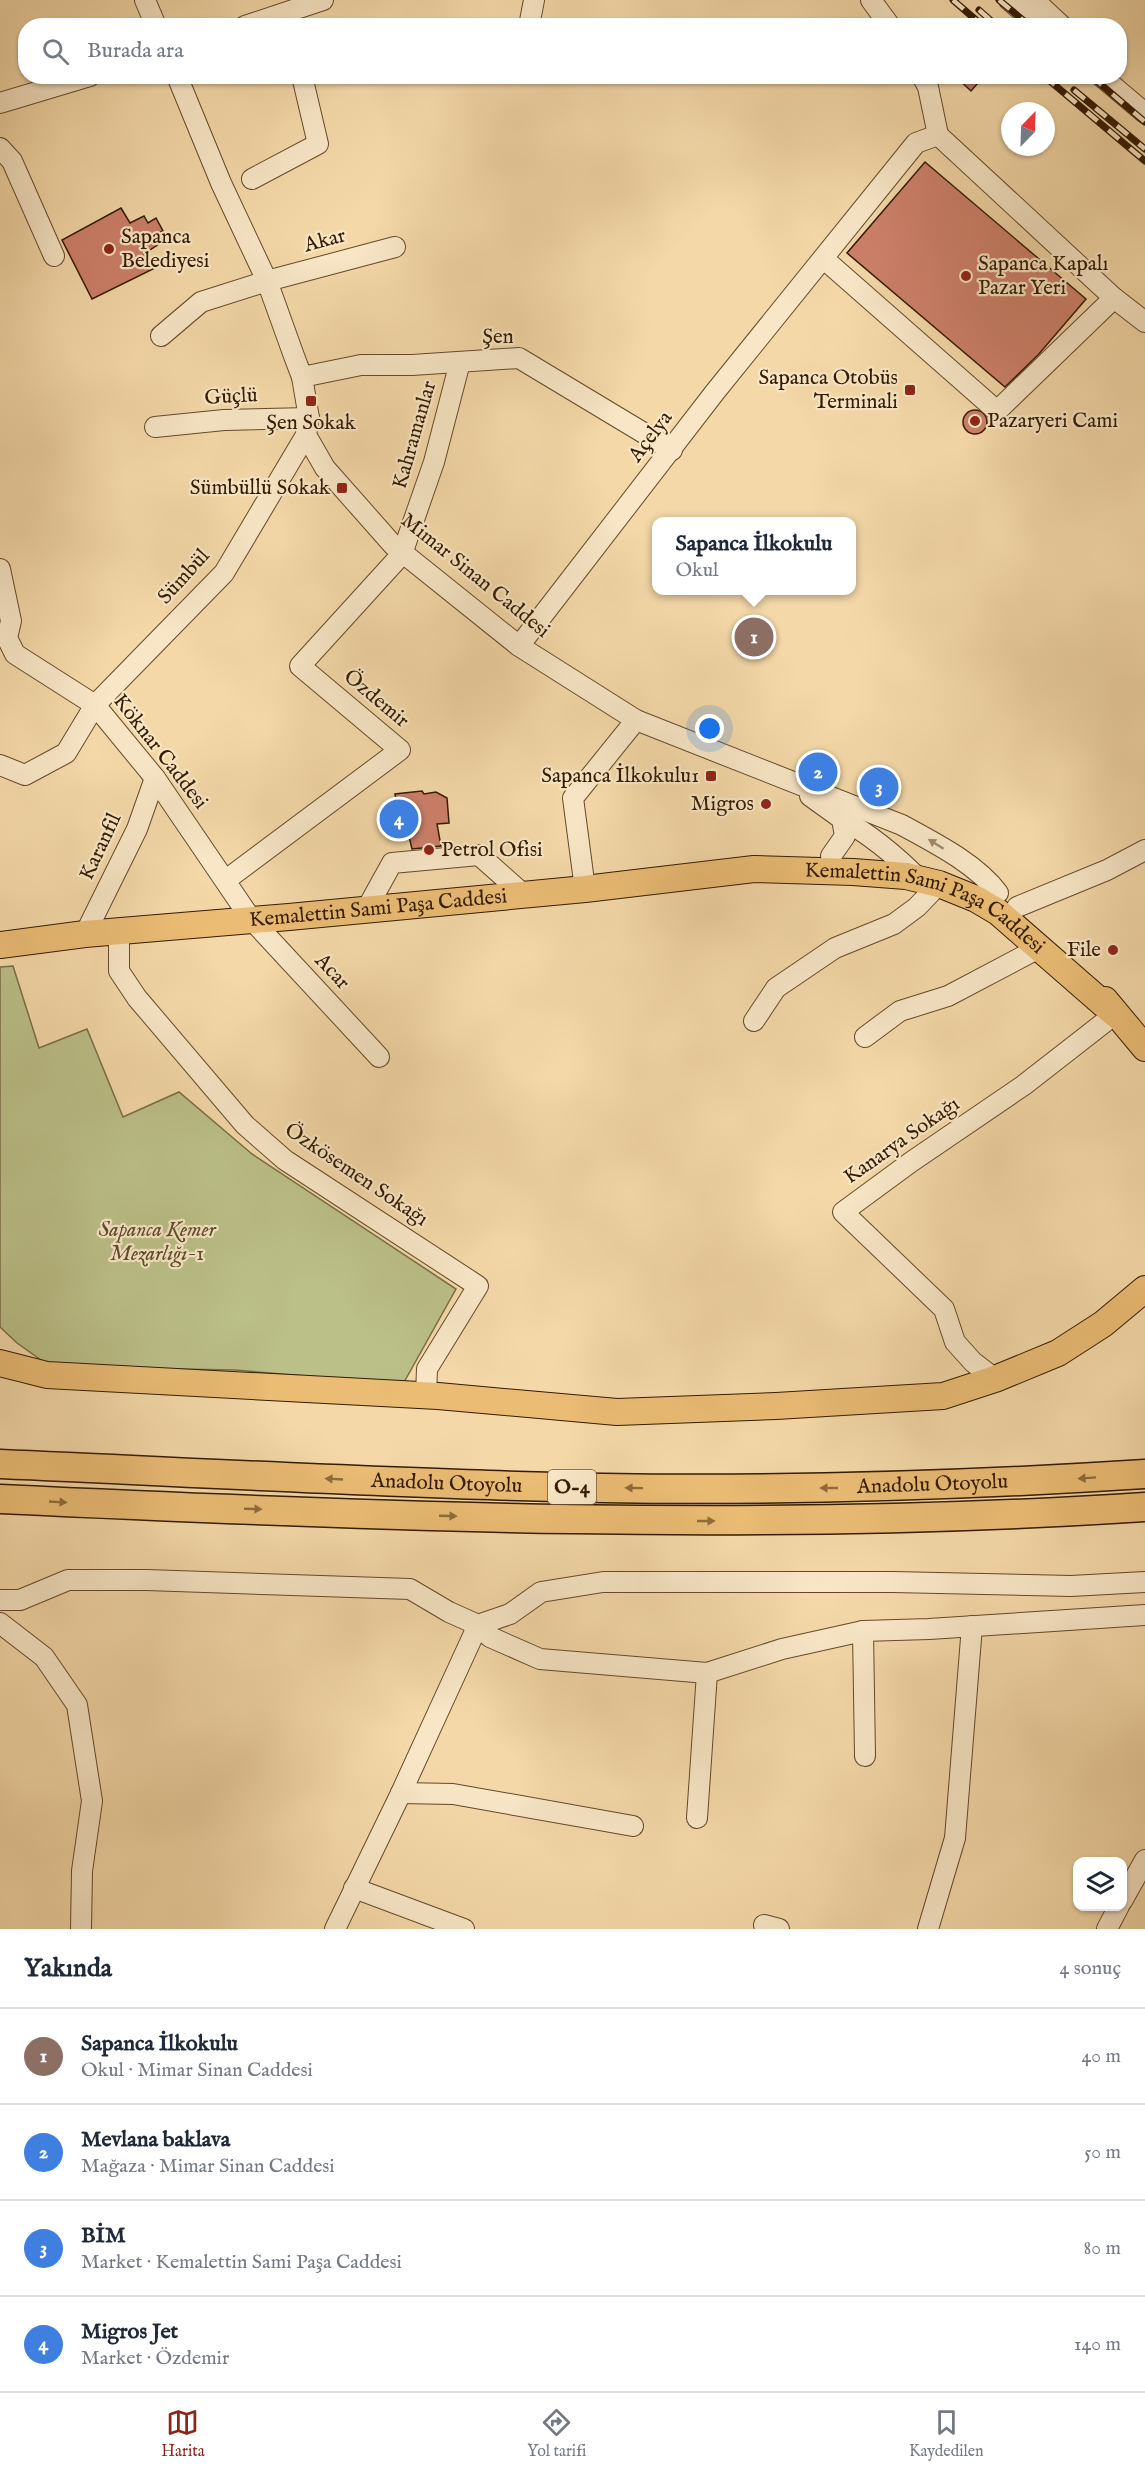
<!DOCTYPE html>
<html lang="tr">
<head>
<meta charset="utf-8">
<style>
	body { margin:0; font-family:"IM FELL English",serif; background:#f2f2f3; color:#1f2937 }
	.controls { position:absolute; right:18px; bottom:18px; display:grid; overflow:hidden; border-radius:12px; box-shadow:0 2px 4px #0004 }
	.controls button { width:54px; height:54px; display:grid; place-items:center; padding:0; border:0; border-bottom:2px solid #e0e1e3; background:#fff; color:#1f2937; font:30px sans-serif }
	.compass { position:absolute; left:1001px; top:102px; width:54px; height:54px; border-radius:50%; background:#fff; box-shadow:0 2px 4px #0004; rotate:23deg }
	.you { position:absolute; left:710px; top:729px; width:21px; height:21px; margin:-15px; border:4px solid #fff; border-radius:50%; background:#1a73e8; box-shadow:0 0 0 9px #1a73e833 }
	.badge { display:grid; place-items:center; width:39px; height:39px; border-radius:50%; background:#8f2418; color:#fff; font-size:20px; font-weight:700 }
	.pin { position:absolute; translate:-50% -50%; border:3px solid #fff; box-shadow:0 2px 6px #0006 }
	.popup { position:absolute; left:652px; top:517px; width:204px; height:78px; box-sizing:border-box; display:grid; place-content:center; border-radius:12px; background:#fff; filter:drop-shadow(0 2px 4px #0005); font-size:20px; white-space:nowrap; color:#747a83 }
	.popup b { font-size:22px; color:#1f2937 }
	.popup::after { content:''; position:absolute; left:50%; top:100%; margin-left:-12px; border:12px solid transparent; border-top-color:#fff }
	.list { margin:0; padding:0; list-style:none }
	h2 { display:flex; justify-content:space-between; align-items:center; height:78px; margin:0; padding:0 24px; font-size:26px }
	h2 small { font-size:20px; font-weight:400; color:#747a83 }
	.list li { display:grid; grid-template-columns:39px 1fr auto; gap:18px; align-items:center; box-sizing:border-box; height:96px; padding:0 24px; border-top:2px solid #e0e1e3 }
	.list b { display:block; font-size:22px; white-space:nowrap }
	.list p { margin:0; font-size:20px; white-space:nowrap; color:#747a83 }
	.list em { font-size:20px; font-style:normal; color:#747a83 }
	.icon { flex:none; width:33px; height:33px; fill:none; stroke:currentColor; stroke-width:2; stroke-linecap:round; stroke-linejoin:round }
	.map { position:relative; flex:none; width:1145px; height:1929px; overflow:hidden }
	.search { position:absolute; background:#fff; box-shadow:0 2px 4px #0004; left:18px; right:18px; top:18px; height:66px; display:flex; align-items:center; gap:15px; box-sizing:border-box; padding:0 21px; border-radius:24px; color:#747a83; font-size:22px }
	.sheet { height:462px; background:#fff }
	nav { display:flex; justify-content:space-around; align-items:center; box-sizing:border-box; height:84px; border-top:2px solid #e0e1e3; background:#fff; font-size:16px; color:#747a83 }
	nav a { display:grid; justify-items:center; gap:3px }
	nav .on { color:#8f2418 }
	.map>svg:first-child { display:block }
</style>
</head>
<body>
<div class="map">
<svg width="1145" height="1929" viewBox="0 0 1145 1929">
	<rect width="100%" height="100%" fill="#f4d8a8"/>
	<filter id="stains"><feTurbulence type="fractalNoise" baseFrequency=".00333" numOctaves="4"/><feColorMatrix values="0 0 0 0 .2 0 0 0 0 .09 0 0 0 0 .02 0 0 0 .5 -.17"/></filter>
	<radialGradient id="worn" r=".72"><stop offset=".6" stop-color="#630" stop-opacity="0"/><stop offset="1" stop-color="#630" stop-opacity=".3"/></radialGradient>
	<path fill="#bbbf88" stroke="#786d44" stroke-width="1.5" d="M 13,966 L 39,1048 L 87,1029 L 123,1117 L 179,1092 L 252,1154 L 456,1289 L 403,1384 L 234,1370 L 51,1367 L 17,1343 L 0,1327 L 0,967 Z"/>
	<g fill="#cd806a" stroke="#341b00" stroke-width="1.5">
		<path d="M 955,76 L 984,76 L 971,91 Z"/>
		<path d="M 925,162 L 1086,299 L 1038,355 L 1005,387 L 847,253 Z"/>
		<path d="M 121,208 L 130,223 L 144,216 L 148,223 L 156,218 L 163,231 L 154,235 L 159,244 L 144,254 L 153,269 L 92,299 L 62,240 Z"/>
		<circle cx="975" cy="422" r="12"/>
		<path d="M 422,791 L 424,794 L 436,792 L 447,798 L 449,823 L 437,824 L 441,846 L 412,849 L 407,828 L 382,831 L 379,812 L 397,809 L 395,794 Z"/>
	</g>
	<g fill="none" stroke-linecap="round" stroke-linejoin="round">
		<g stroke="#644a2a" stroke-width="22">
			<g id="minor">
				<path d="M 145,0 L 156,26"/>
				<path d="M 871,0 L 890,26"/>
				<path d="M 1009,0 L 1039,26"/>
				<path d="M 1034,0 L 1062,26"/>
				<path d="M 245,26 L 323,0"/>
				<path d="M 529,26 L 534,0"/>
				<path d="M 177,76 L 221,183 L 267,281 L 294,356 L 302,377 L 309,418 L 306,435 L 325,468 L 393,545 L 519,646 L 636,720 L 902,825 C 933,842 977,864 998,893"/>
				<path d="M 922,76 L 928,87 L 938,135 L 1114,298 L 1145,322"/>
				<path d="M 1101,76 L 1145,113"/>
				<path d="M 0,103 L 90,76"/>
				<path d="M 0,148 L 12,161 L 54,256"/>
				<path d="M 252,179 L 318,144 L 302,76"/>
				<path d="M 824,259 L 997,411 L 1114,298"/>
				<path d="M 161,336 L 201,302 L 267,281 L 395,247"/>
				<path d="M 302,377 L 361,365 L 412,365 L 519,358 L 672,450"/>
				<path d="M 155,427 L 224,420 L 309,418"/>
				<path d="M 0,569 L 11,621 L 7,638 L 15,654 L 95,705 L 155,778 L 251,919 L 379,1057"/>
				<path d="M 519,646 L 715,392 L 916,143 L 938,135"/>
				<path d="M 0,765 L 25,775 L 66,753 L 95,705 L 224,573 L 306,435"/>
				<path d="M 810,796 L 842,819 L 845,836 L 831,856"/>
				<path d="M 842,819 C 871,835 896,856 919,879"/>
				<path d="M 226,880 L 400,750 L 300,666 L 402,554 L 434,462 L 460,362"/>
				<path d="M 585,889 L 573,798 L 636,720"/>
				<path d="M 1017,907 L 1107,870 L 1145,850"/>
				<path d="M 366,910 L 392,863 L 479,855 L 523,894"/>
				<path d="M 119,931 L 119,971 L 137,998 L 245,1125 L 285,1160 L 478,1286 L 427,1369 L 426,1395"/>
				<path d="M 85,934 L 137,829 L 155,778"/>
				<path d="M 754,1021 L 776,988 L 835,948 L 894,924 L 917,907 L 939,884"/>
				<path d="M 865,1037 L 900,1011 L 948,996 L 1039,948"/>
				<path d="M 995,1379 L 973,1362 L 955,1342 L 944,1309 L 843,1212 L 911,1162 L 1024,1085 L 1115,1014"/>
				<path d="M 0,1600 L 20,1600 L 68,1580 L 146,1580 L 410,1589 L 449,1612 L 478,1625 L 510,1614 L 541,1592 L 603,1582 L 893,1582 L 1071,1586 L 1145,1582"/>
				<path d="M 0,1623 L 44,1657 L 77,1705 L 92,1801 L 82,1871 L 81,1929"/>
				<path d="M 863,1631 L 865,1756"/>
				<path d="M 401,1793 L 453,1794 L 633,1826"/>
				<path d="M 697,1818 L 707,1673"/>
				<path d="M 354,1888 L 464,1929"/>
				<path d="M 1122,1901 L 1145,1860"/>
				<path d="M 764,1925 L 779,1929"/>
				<path d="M 335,1929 L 401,1793 L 478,1625 L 490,1637 L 540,1659 L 707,1673 L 782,1649 L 863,1631 L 929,1629 L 1145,1615"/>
				<path d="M 928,1929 L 955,1838 L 972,1626"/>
				<path d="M 1107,1929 L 1119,1906"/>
			</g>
		</g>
		<g stroke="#341b00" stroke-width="28">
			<g id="major">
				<path id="s1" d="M 0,945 L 85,934 L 289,917 L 585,889 L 754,869 L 853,872 L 906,876 L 939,884 L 976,899 L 998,912 L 1115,1014"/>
				<path d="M 1105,1000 L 1145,1048"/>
				<path d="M 0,1363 L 47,1375 L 438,1396 L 617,1412 L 776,1406 L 943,1396 L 995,1379 L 1058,1353 L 1103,1324 L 1145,1289"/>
			</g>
		</g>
		<g stroke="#341b00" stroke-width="31">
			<g id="highway">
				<path id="s2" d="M 0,1464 C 163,1471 326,1480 489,1485 C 708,1493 927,1488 1145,1474"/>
				<path d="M 0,1499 C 381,1517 764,1532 1145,1507"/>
			</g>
		</g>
		<use href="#minor" stroke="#f8e6c6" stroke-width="20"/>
		<use href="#major" stroke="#eabc74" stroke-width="26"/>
		<use href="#highway" stroke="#eabc74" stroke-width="28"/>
		<g stroke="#341b00" stroke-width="7">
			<g id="rail">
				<path d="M 953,0 L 983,26"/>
				<path d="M 999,0 L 1030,26"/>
				<path d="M 979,10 L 997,26"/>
				<path d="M 1044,76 L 1145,161"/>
				<path d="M 1091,76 L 1145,122"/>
				<path d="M 1074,90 L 1145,149"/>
			</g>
		</g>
		<use href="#rail" stroke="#f8e6c6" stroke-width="4.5" stroke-dasharray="14" stroke-linecap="butt"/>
	</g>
	<defs><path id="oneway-solid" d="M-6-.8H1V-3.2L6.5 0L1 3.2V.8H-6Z" transform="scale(1.5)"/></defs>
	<use fill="#a08b6d" href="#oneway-solid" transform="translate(936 844) rotate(-148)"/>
	<g fill="#8f6c3a">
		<use href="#oneway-solid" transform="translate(1087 1478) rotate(176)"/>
		<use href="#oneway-solid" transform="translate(334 1479) rotate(-177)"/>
		<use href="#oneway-solid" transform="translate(634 1488) rotate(-179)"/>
		<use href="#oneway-solid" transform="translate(829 1488) rotate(180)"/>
		<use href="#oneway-solid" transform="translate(58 1502) rotate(3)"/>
		<use href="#oneway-solid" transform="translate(253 1509) rotate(2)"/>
		<use href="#oneway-solid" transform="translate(448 1516) rotate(2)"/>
		<use href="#oneway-solid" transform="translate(706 1521)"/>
	</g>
	<g fill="#8f2418" stroke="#f8e6c6" stroke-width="2">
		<circle cx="109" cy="249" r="6"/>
		<circle cx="966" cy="276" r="6"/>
		<rect x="904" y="384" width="12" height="12" rx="3"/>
		<rect x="305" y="395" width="12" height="12" rx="3"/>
		<circle cx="975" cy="421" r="6"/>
		<rect x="336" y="482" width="12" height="12" rx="3"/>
		<rect x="705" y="770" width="12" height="12" rx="3"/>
		<circle cx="766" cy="804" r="6"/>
		<circle cx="429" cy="850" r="6"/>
		<circle cx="1113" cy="950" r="6"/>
	</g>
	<g text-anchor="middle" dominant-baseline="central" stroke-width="4.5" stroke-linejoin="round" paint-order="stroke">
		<rect fill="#f8e6c6" stroke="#6f583b" stroke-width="1.5" x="548" y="1470" width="48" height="34" rx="4.5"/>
		<g font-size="20" font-weight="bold" fill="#341b00">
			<text x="572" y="1487">O-4</text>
		</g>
		<g font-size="21" fill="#341b00" stroke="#f8e6c6" text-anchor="end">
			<text x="121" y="237" text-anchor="start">Sapanca<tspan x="121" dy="24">Belediyesi</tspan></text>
			<text x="978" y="264" text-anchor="start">Sapanca Kapalı<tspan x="978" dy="24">Pazar Yeri</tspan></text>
			<text x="898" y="378">Sapanca Otobüs<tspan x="898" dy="24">Terminali</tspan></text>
			<text x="987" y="421" text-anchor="start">Pazaryeri Cami</text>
			<text x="311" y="423" text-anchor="middle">Şen Sokak</text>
			<text x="330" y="488">Sümbüllü Sokak</text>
			<text x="699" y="776">Sapanca İlkokulu1</text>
			<text x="754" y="804">Migros</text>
			<text x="441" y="850" text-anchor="start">Petrol Ofisi</text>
			<text x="1101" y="950">File</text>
		</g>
		<g font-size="21" fill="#341b00" stroke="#f8e6c6">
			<text transform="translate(325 241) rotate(-15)">Akar</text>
			<text x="498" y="337">Şen</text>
			<text transform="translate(231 397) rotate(-3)">Güçlü</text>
			<text transform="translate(415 435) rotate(-74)">Kahramanlar</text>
			<text transform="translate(651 437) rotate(-53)">Açelya</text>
			<text transform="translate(475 576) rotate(39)">Mimar Sinan Caddesi</text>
			<text transform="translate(184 577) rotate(-48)">Sümbül</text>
			<text transform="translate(376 699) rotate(40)">Özdemir</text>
			<text transform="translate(160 752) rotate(52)">Köknar Caddesi</text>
			<text transform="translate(101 847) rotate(-65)">Karanfil</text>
			<text stroke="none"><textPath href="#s1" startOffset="380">Kemalettin Sami Paşa Caddesi</textPath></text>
			<text stroke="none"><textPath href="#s1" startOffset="938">Kemalettin Sami Paşa Caddesi</textPath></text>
			<text transform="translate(332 972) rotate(47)">Acar</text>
			<text transform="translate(902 1141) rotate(-35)">Kanarya Sokağı</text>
			<text transform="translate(356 1175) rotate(34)">Özkösemen Sokağı</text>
			<text stroke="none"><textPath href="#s2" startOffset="447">Anadolu Otoyolu</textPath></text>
			<text stroke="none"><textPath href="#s2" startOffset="933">Anadolu Otoyolu</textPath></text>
		</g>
		<g font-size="21" font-style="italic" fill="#5c4c29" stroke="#f8e6c6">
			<text x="157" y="1230">Sapanca Kemer<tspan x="157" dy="24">Mezarlığı-1</tspan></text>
		</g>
	</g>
	<rect width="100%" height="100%" filter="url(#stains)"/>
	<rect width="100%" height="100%" fill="url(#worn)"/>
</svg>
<div class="controls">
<button><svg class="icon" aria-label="layers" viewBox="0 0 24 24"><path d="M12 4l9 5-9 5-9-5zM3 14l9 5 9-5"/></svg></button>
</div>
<svg class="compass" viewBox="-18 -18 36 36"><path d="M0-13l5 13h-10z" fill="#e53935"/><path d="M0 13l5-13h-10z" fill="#747a83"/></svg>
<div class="you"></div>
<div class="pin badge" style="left:754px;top:637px;background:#8d6e63">1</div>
<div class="popup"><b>Sapanca İlkokulu</b>Okul</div>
<div class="pin badge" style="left:818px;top:772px;background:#3f7fe0">2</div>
<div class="pin badge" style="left:879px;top:787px;background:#3f7fe0">3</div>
<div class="pin badge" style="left:399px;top:819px;background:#3f7fe0">4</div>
<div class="search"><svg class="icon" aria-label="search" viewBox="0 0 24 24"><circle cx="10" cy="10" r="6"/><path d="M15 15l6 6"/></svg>Burada ara</div>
</div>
<section class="sheet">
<h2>Yakında<small>4 sonuç</small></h2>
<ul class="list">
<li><span class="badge" style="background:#8d6e63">1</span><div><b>Sapanca İlkokulu</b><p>Okul · Mimar Sinan Caddesi</p></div><em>40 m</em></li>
<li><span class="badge" style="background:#3f7fe0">2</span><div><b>Mevlana baklava</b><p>Mağaza · Mimar Sinan Caddesi</p></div><em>50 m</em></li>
<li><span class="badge" style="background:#3f7fe0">3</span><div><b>BİM</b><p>Market · Kemalettin Sami Paşa Caddesi</p></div><em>80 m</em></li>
<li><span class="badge" style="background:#3f7fe0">4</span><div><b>Migros Jet</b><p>Market · Özdemir</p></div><em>140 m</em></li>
</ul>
</section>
<nav>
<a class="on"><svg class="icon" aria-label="map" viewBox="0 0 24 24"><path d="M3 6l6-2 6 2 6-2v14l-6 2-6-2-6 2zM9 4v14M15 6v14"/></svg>Harita</a>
<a><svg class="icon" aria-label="directions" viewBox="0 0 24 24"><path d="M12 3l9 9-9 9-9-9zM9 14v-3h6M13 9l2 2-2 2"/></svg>Yol tarifi</a>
<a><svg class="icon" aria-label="saved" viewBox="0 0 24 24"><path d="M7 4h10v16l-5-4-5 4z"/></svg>Kaydedilen</a>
</nav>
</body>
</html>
